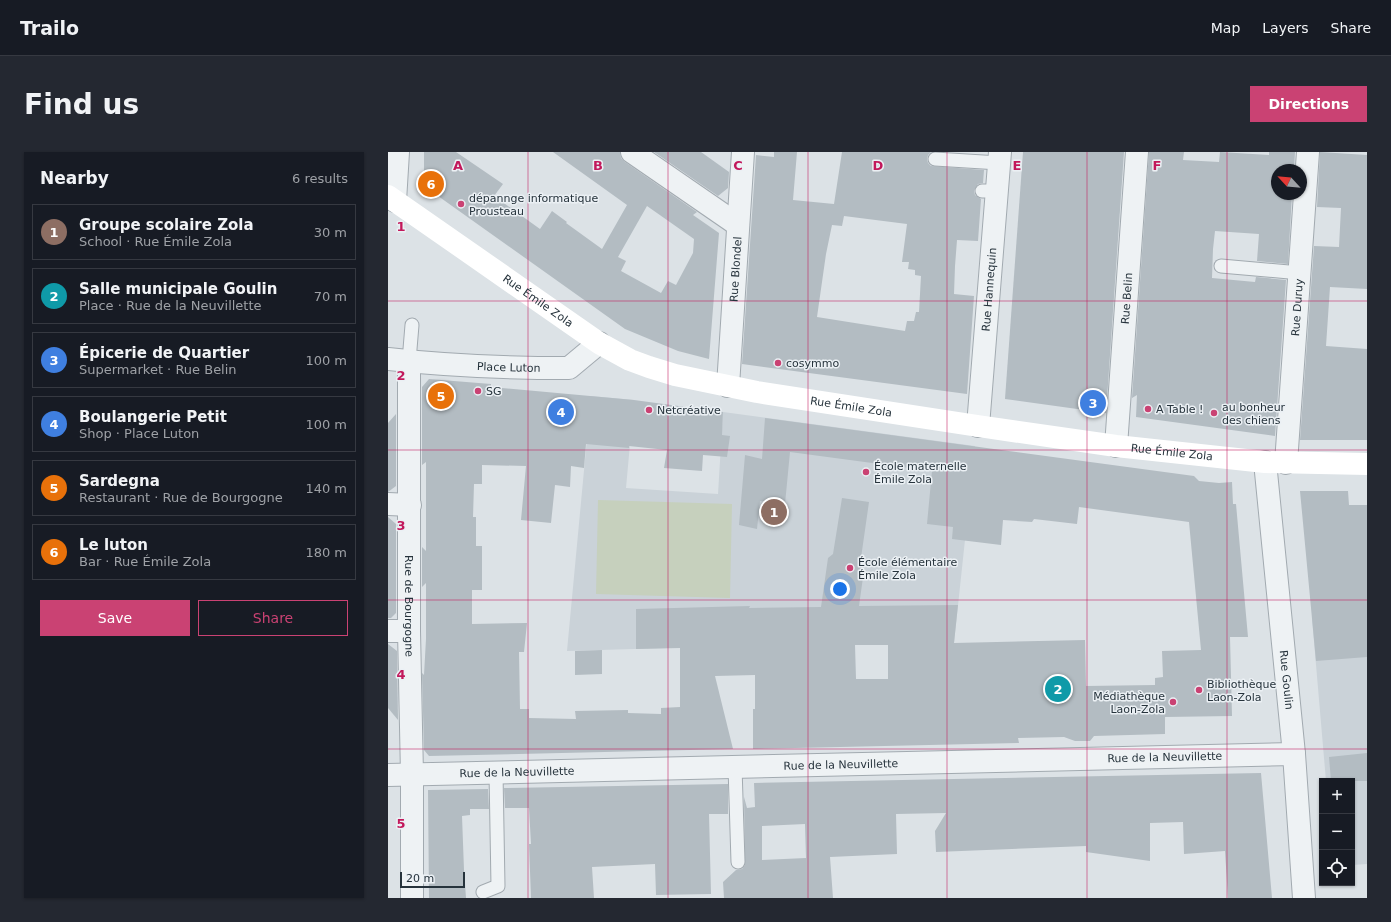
<!DOCTYPE html>
<html lang="en">
<head>
<meta charset="utf-8">
<style>
	body { margin:0; font-family:"DejaVu Sans",sans-serif; background:#242831; color:#f1f3f6 }
	.controls { position:absolute; right:12px; bottom:12px; display:grid; overflow:hidden; border-radius:0px; box-shadow:0 1px 3px #0004 }
	.controls button { width:36px; height:36px; display:grid; place-items:center; padding:0; border:0; border-bottom:1px solid #363941; background:#171b24; color:#f1f3f6; font:20px sans-serif }
	.compass { position:absolute; left:883px; top:12px; width:36px; height:36px; border-radius:50%; background:#171b24; box-shadow:0 1px 3px #0004; rotate:296deg }
	.scale { position:absolute; left:12px; bottom:10px; width:65px; box-sizing:border-box; padding-left:4px; border:2px solid #26333c; border-top:0; font-size:11px; line-height:14px; white-space:nowrap; color:#26333c; -webkit-text-stroke:3px #ebf0f4; paint-order:stroke }
	.you { position:absolute; left:452px; top:437px; width:14px; height:14px; margin:-10px; border:3px solid #fff; border-radius:50%; background:#1a73e8; box-shadow:0 0 0 6px #1a73e833 }
	.badge { display:grid; place-items:center; width:26px; height:26px; border-radius:50%; background:#ca4273; color:#fff; font-size:13px; font-weight:700 }
	.pin { position:absolute; translate:-50% -50%; border:2px solid #fff; box-shadow:0 1px 4px #0006 }
	.list { margin:0; padding:0; list-style:none }
	h2 { display:flex; justify-content:space-between; align-items:center; height:52px; margin:0; padding:0 16px; font-size:17px }
	h2 small { font-size:13px; font-weight:400; color:#9ea1a6 }
	.list li { display:grid; grid-template-columns:26px 1fr auto; gap:12px; align-items:center; box-sizing:border-box; height:56px; margin:0 8px 8px; padding:0 8px; border:1px solid #363941; border-radius:0px }
	.list b { display:block; font-size:15px; white-space:nowrap }
	.list p { margin:0; font-size:13px; white-space:nowrap; color:#9ea1a6 }
	.list em { font-size:13px; font-style:normal; color:#9ea1a6 }
	.actions { display:flex; gap:8px; padding:12px 16px }
	.actions a { flex:1; padding:9px 0; border:1px solid #ca4273; border-radius:0px; text-align:center; font-size:14px; color:#ca4273 }
	.actions .main { background:#ca4273; color:#fff }
	.icon { flex:none; width:22px; height:22px; fill:none; stroke:currentColor; stroke-width:2; stroke-linecap:round; stroke-linejoin:round }
	.map { position:relative; flex:none; width:979px; height:746px; overflow:hidden; border-radius:0px }
	header { display:flex; align-items:center; gap:24px; box-sizing:border-box; height:56px; padding:0 20px; background:#171b24; border-bottom:1px solid #363941 }
	header strong { font-size:19px }
	nav { display:flex; gap:22px; margin-inline-start:auto; font-size:14px }
	.intro { display:flex; align-items:center; justify-content:space-between; box-sizing:border-box; height:96px; padding:0 24px }
	h1 { margin:0; font-size:28px }
	.button { padding:10px 18px; border-radius:0px; background:#ca4273; color:#fff; font-size:14px; font-weight:700 }
	main { display:flex; gap:24px; padding:0 24px }
	aside { flex:1; background:#171b24; border-radius:0px; box-shadow:0 1px 3px #0004 }
	.map>svg:first-child { display:block }
</style>
</head>
<body>
<header>
<strong>Trailo</strong>
<nav><a>Map</a><a>Layers</a><a>Share</a></nav>
</header>
<div class="intro"><h1>Find us</h1><a class="button">Directions</a></div>
<main>
<aside>
<h2>Nearby<small>6 results</small></h2>
<ul class="list">
<li><span class="badge" style="background:#8d6e63">1</span><div><b>Groupe scolaire Zola</b><p>School · Rue Émile Zola</p></div><em>30 m</em></li>
<li><span class="badge" style="background:#0f9aa8">2</span><div><b>Salle municipale Goulin</b><p>Place · Rue de la Neuvillette</p></div><em>70 m</em></li>
<li><span class="badge" style="background:#3f7fe0">3</span><div><b>Épicerie de Quartier</b><p>Supermarket · Rue Belin</p></div><em>100 m</em></li>
<li><span class="badge" style="background:#3f7fe0">4</span><div><b>Boulangerie Petit</b><p>Shop · Place Luton</p></div><em>100 m</em></li>
<li><span class="badge" style="background:#e8710a">5</span><div><b>Sardegna</b><p>Restaurant · Rue de Bourgogne</p></div><em>140 m</em></li>
<li><span class="badge" style="background:#e8710a">6</span><div><b>Le luton</b><p>Bar · Rue Émile Zola</p></div><em>180 m</em></li>
</ul>
<div class="actions"><a class="main">Save</a><a>Share</a></div>
</aside>
<div class="map">
<svg width="979" height="746" viewBox="0 0 979 746">
	<rect width="100%" height="100%" fill="#dce2e6"/>
	<g fill="#cad2d8">
		<path d="M 203,244 L 246,248 L 238,336 L 330,342 L 335,260 L 587,294 L 566,491 L 345,495 L 345,494 L 179,499 Z"/>
		<path d="M 979,461 L 979,712 L 964,713 L 964,629 L 938,629 L 924,466 Z"/>
	</g>
	<path fill="#c6d0bd" d="M 210,348 L 344,352 L 342,446 L 208,442 Z"/>
	<g fill="#b3bcc2" fill-rule="evenodd">
		<path d="M 36,0 L 68,0 L 115,32 L 106,44 L 152,77 L 164,59 L 179,70 L 178,71 L 214,97 L 239,53 L 165,0 L 232,0 L 233,6 L 237,10 L 309,60 L 305,63 L 331,81 L 321,207 L 290,199 L 237,177 L 36,34 ZM 259,54 L 306,87 L 305,101 L 288,133 L 280,129 L 273,141 L 233,119 L 238,109 L 230,105 Z"/>
		<path d="M 266,0 L 313,0 L 341,20 L 340,36 L 330,44 Z"/>
		<path d="M 386,0 L 409,0 L 405,48 L 446,52 L 454,0 L 543,0 L 540,3 L 539,7 L 540,11 L 543,14 L 596,18 L 595,31 L 590,32 L 586,39 L 587,43 L 593,47 L 590,89 L 569,88 L 567,114 L 566,142 L 586,144 L 579,242 L 354,212 L 368,3 L 386,5 ZM 456,64 L 519,72 L 514,110 L 521,110 L 520,117 L 527,118 L 527,123 L 533,124 L 531,160 L 528,160 L 526,169 L 519,169 L 517,179 L 429,165 L 438,102 L 444,73 L 454,74 Z"/>
		<path d="M 635,0 L 736,0 L 718,261 L 617,247 Z"/>
		<path d="M 761,0 L 796,0 L 795,8 L 831,10 L 832,0 L 881,3 L 881,0 L 907,0 L 906,18 L 889,18 L 889,42 L 904,42 L 900,112 L 869,109 L 871,82 L 827,79 L 825,97 L 824,126 L 867,130 L 868,125 L 898,128 L 887,284 L 748,265 L 749,243 L 744,246 Z"/>
		<path d="M 932,0 L 979,3 L 979,137 L 942,135 L 938,194 L 979,197 L 979,288 L 912,288 L 926,94 L 951,95 L 953,56 L 929,55 Z"/>
		<path d="M 41,227 L 103,232 L 103,235 L 246,248 L 335,260 L 334,283 L 342,284 L 339,305 L 315,303 L 314,319 L 276,316 L 279,298 L 241,294 L 241,296 L 198,292 L 196,316 L 183,314 L 182,335 L 167,333 L 163,371 L 133,368 L 138,314 L 94,313 L 94,332 L 86,332 L 85,365 L 88,365 L 88,394 L 94,394 L 94,438 L 84,438 L 84,472 L 139,471 L 136,500 L 131,500 L 132,557 L 141,557 L 141,566 L 188,567 L 187,559 L 240,558 L 240,561 L 273,562 L 273,556 L 292,555 L 292,496 L 248,497 L 248,457 L 362,454 L 361,456 L 433,455 L 440,406 L 445,402 L 454,346 L 481,350 L 473,406 L 477,411 L 471,454 L 570,453 L 566,491 L 697,488 L 698,534 L 767,533 L 767,526 L 775,525 L 774,499 L 813,498 L 801,370 L 691,355 L 689,372 L 646,367 L 644,370 L 615,368 L 613,393 L 564,387 L 565,375 L 539,372 L 544,319 L 402,300 L 397,352 L 372,349 L 369,377 L 351,373 L 357,303 L 374,307 L 377,266 L 806,324 L 811,329 L 831,331 L 844,330 L 845,352 L 848,352 L 860,485 L 842,485 L 844,564 L 777,565 L 777,582 L 706,584 L 702,589 L 687,589 L 676,585 L 630,586 L 631,591 L 365,597 L 365,557 L 367,557 L 367,523 L 327,524 L 345,597 L 41,604 L 36,598 L 34,521 L 36,523 L 38,487 L 38,431 L 34,435 L 34,395 L 38,399 L 38,310 L 34,313 L 34,235 ZM 467,493 L 500,493 L 500,527 L 468,527 Z"/>
		<path d="M 8,262 L 8,334 L 0,340 L 0,271 Z"/>
		<path d="M 912,339 L 960,339 L 961,353 L 979,353 L 979,505 L 928,509 Z"/>
		<path d="M 0,365 L 8,372 L 8,461 L 3,466 L 0,466 Z"/>
		<path d="M 0,492 L 9,499 L 10,568 L 0,556 Z"/>
		<path d="M 214,498 L 214,522 L 187,523 L 187,499 Z"/>
		<path d="M 979,601 L 979,629 L 943,629 L 941,605 Z"/>
		<path d="M 873,621 L 884,746 L 840,746 L 837,699 L 796,702 L 795,670 L 762,671 L 762,709 L 698,700 L 698,694 L 548,700 L 547,679 L 558,661 L 508,662 L 509,702 L 442,705 L 445,746 L 336,746 L 335,730 L 348,718 L 354,717 L 357,713 L 356,645 L 359,656 L 367,655 L 366,631 ZM 417,672 L 418,706 L 374,708 L 374,674 Z"/>
		<path d="M 340,632 L 340,662 L 321,662 L 323,742 L 268,743 L 267,712 L 204,715 L 206,746 L 143,746 L 141,692 L 143,692 L 141,656 L 117,656 L 116,636 Z"/>
		<path d="M 100,637 L 101,657 L 82,657 L 82,663 L 74,664 L 76,718 L 78,746 L 41,746 L 40,638 Z"/>
	</g>
	<g fill="none" stroke-linecap="round" stroke-linejoin="round">
		<g stroke="#a2aab0" stroke-width="15">
			<g id="lane">
				<path d="M 547,7 L 611,11"/>
				<path d="M 594,39 L 609,39"/>
				<path d="M 833,114 L 912,121"/>
				<path d="M 21,209 L 24,173"/>
				<path d="M 347,615 L 350,710"/>
				<path d="M 95,740 L 110,734 L 108,621"/>
			</g>
		</g>
		<g stroke="#a2aab0" stroke-width="24">
			<g id="street">
				<path d="M 244,0 L 350,73"/>
				<path d="M 7,49 L 10,0"/>
				<path id="s1" d="M 0,207 C 60,214 121,216 181,216 L 211,191"/>
				<path id="s2" d="M 21,209 L 21,479 L 24,623 L 24,746"/>
				<path id="s3" d="M 340,234 L 355,0"/>
				<path id="s4" d="M 590,274 L 612,0"/>
				<path id="s5" d="M 728,294 L 749,0"/>
				<path id="s6" d="M 877,310 L 906,602 L 916,746"/>
				<path id="s7" d="M 898,311 L 920,0"/>
				<path d="M 0,352 L 22,353"/>
				<path d="M 0,479 L 21,479"/>
				<path id="s8" d="M 0,623 L 906,602"/>
			</g>
		</g>
		<use href="#lane" stroke="#eef2f4" stroke-width="13"/>
		<use href="#street" stroke="#eef2f4" stroke-width="22"/>
		<path stroke="#fff" stroke-width="22" id="s9" d="M 0,44 L 211,191 L 242,208 L 261,215 L 287,223 L 369,240 L 590,274 L 728,294 L 877,310 L 979,312"/>
	</g>
	<path fill="none" stroke="#c2185b" stroke-width="1" stroke-opacity="0.55" d="M 140,0 L 140,746M 280,0 L 280,746M 420,0 L 420,746M 559,0 L 559,746M 699,0 L 699,746M 839,0 L 839,746M 0,149 L 979,149M 0,298 L 979,298M 0,448 L 979,448M 0,597 L 979,597"/>
	<g fill="#ca4273" stroke="#ebf0f4" stroke-width="1.5">
		<circle cx="73" cy="52" r="4"/>
		<circle cx="390" cy="211" r="4"/>
		<circle cx="90" cy="239" r="4"/>
		<circle cx="760" cy="257" r="4"/>
		<circle cx="261" cy="258" r="4"/>
		<circle cx="826" cy="261" r="4"/>
		<circle cx="478" cy="320" r="4"/>
		<circle cx="462" cy="416" r="4"/>
		<circle cx="811" cy="538" r="4"/>
		<circle cx="785" cy="550" r="4"/>
	</g>
	<g text-anchor="middle" dominant-baseline="central" stroke-width="3" stroke-linejoin="round" paint-order="stroke">
		<g font-size="11" fill="#26333c" stroke="#ebf0f4" text-anchor="start">
			<text x="81" y="46">dépannge informatique<tspan x="81" dy="13">Prousteau</tspan></text>
			<text x="398" y="211">cosymmo</text>
			<text x="98" y="239">SG</text>
			<text x="834" y="255">au bonheur<tspan x="834" dy="13">des chiens</tspan></text>
			<text x="768" y="257">A Table !</text>
			<text x="269" y="258">Netcréative</text>
			<text x="486" y="314">École maternelle<tspan x="486" dy="13">Émile Zola</tspan></text>
			<text x="470" y="410">École élémentaire<tspan x="470" dy="13">Émile Zola</tspan></text>
			<text x="819" y="532">Bibliothèque<tspan x="819" dy="13">Laon-Zola</tspan></text>
			<text x="777" y="544" text-anchor="end">Médiathèque<tspan x="777" dy="13">Laon-Zola</tspan></text>
		</g>
		<g font-size="11" fill="#26333c" stroke="#ebf0f4">
			<text stroke="none"><textPath href="#s3" startOffset="117">Rue Blondel</textPath></text>
			<text stroke="none"><textPath href="#s4" startOffset="137">Rue Hannequin</textPath></text>
			<text stroke="none"><textPath href="#s5" startOffset="148">Rue Belin</textPath></text>
			<text stroke="none"><textPath href="#s9" startOffset="183">Rue Émile Zola</textPath></text>
			<text stroke="none"><textPath href="#s7" startOffset="156">Rue Duruy</textPath></text>
			<text stroke="none"><textPath href="#s1" startOffset="121">Place Luton</textPath></text>
			<text stroke="none"><textPath href="#s9" startOffset="519">Rue Émile Zola</textPath></text>
			<text stroke="none"><textPath href="#s9" startOffset="843">Rue Émile Zola</textPath></text>
			<text stroke="none"><textPath href="#s2" startOffset="245">Rue de Bourgogne</textPath></text>
			<text stroke="none"><textPath href="#s6" startOffset="219">Rue Goulin</textPath></text>
			<text stroke="none"><textPath href="#s8" startOffset="777">Rue de la Neuvillette</textPath></text>
			<text stroke="none"><textPath href="#s8" startOffset="453">Rue de la Neuvillette</textPath></text>
			<text stroke="none"><textPath href="#s8" startOffset="129">Rue de la Neuvillette</textPath></text>
		</g>
	</g>
	<g font-size="13" text-anchor="middle" font-weight="bold" fill="#c2185b" stroke="#ebf0f4" stroke-width="3" stroke-linejoin="round" paint-order="stroke">
		<text x="70" y="18">A</text>
		<text x="210" y="18">B</text>
		<text x="350" y="18">C</text>
		<text x="490" y="18">D</text>
		<text x="629" y="18">E</text>
		<text x="769" y="18">F</text>
		<text x="13" y="79">1</text>
		<text x="13" y="228">2</text>
		<text x="13" y="378">3</text>
		<text x="13" y="527">4</text>
		<text x="13" y="676">5</text>
	</g>
</svg>
<div class="controls">
<button>+</button>
<button>−</button>
<button><svg class="icon" aria-label="locate" viewBox="0 0 24 24"><circle cx="12" cy="12" r="6"/><path d="M12 2v4M12 18v4M2 12h4M18 12h4"/></svg></button>
</div>
<svg class="compass" viewBox="-18 -18 36 36"><path d="M0-13l5 13h-10z" fill="#e53935"/><path d="M0 13l5-13h-10z" fill="#9ea1a6"/></svg>
<div class="scale">20 m</div>
<div class="you"></div>
<div class="pin badge" style="left:386px;top:360px;background:#8d6e63">1</div>
<div class="pin badge" style="left:670px;top:537px;background:#0f9aa8">2</div>
<div class="pin badge" style="left:705px;top:251px;background:#3f7fe0">3</div>
<div class="pin badge" style="left:173px;top:260px;background:#3f7fe0">4</div>
<div class="pin badge" style="left:53px;top:244px;background:#e8710a">5</div>
<div class="pin badge" style="left:43px;top:32px;background:#e8710a">6</div>
</div>
</main>
</body>
</html>
